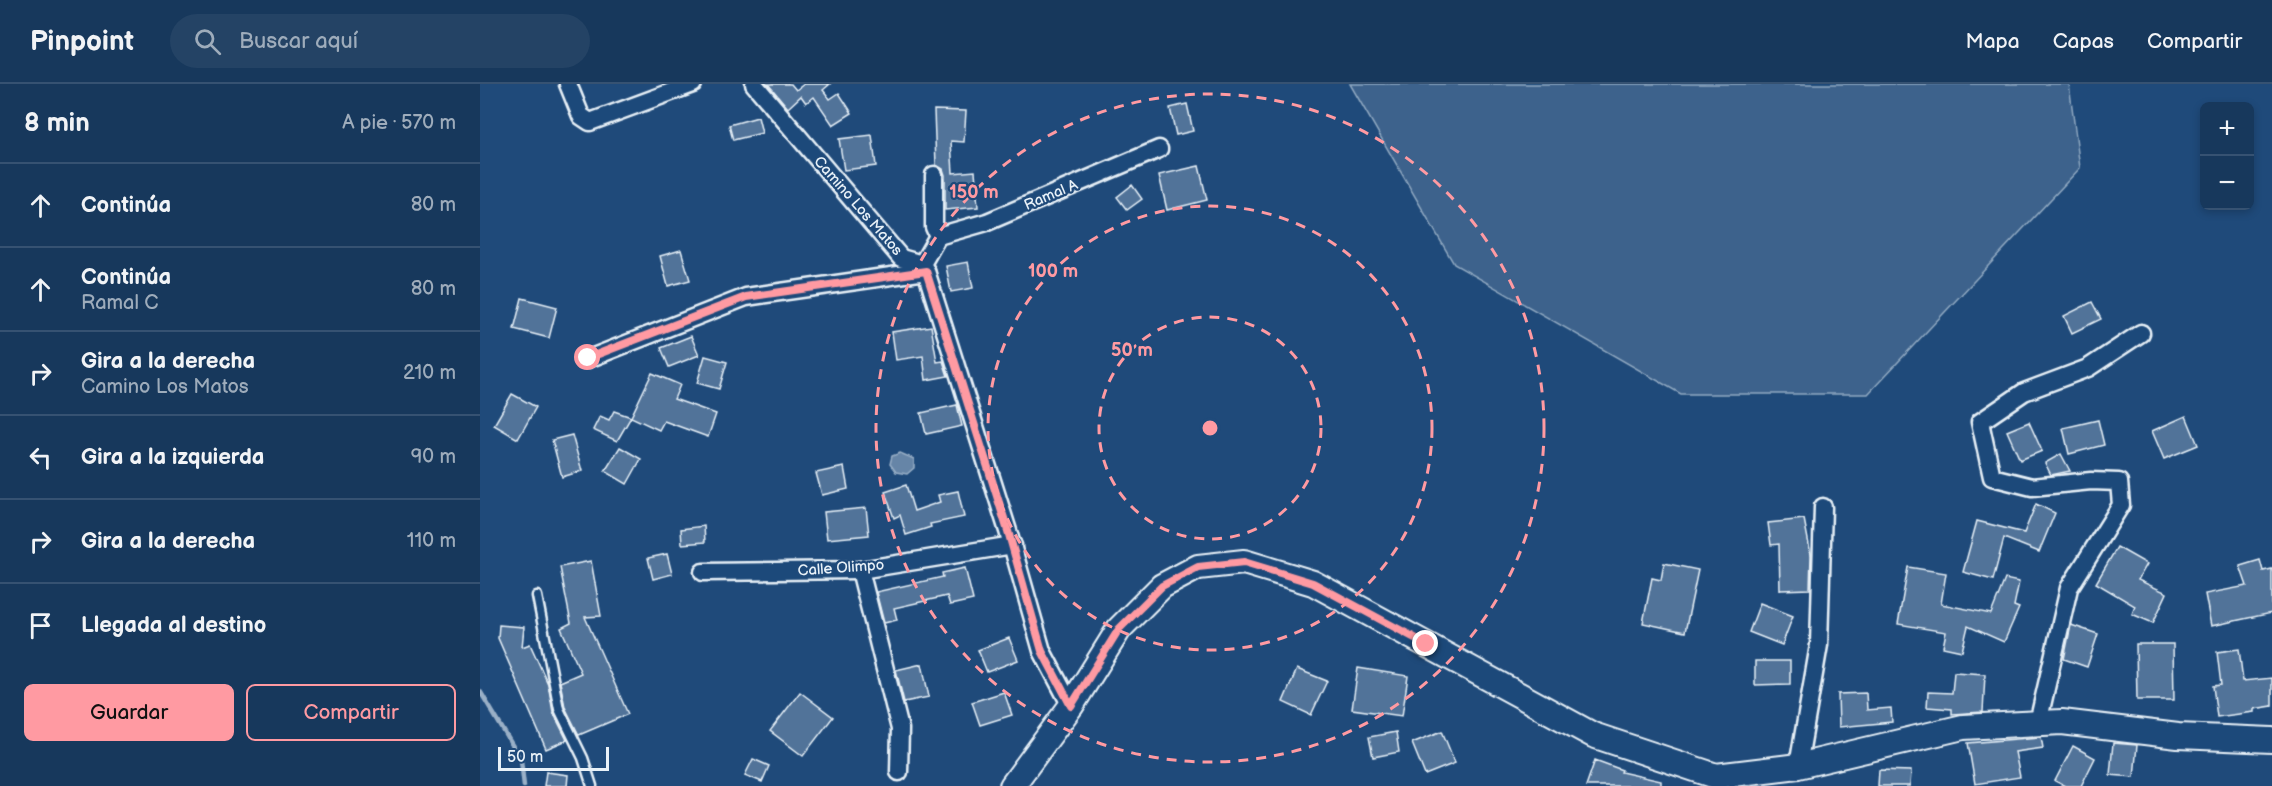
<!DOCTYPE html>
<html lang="es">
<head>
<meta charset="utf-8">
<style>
	body { margin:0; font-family:"Balsamiq Sans",sans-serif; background:#244365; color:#f1f3f6 }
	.controls { position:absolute; right:18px; top:18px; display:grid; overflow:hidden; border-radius:9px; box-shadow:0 3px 9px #0003 }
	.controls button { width:54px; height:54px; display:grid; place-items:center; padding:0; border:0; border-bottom:2px solid #365272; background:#17385c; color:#f1f3f6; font:30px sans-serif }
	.scale { position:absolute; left:18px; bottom:15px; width:111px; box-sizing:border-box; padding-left:6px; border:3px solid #e8f1f8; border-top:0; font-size:16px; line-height:21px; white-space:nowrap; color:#e8f1f8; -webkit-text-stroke:4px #1f4a7a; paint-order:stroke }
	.stop { position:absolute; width:18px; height:18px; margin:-14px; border:4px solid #ff9aa2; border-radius:50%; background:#fff }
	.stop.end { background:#ff9aa2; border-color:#fff; box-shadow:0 2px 6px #0008 }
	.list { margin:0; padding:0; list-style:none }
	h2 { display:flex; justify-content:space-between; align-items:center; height:78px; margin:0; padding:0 24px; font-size:26px }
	h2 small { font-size:20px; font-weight:400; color:#9eacbb }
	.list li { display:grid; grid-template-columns:39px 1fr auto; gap:18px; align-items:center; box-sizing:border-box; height:84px; padding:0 24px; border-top:2px solid #365272 }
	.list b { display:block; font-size:22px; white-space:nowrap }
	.list p { margin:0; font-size:20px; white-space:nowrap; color:#9eacbb }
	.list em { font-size:20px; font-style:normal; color:#9eacbb }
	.actions { display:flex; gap:12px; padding:18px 24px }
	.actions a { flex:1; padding:14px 0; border:2px solid #ff9aa2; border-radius:9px; text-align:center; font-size:21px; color:#ff9aa2 }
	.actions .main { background:#ff9aa2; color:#111 }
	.icon { flex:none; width:33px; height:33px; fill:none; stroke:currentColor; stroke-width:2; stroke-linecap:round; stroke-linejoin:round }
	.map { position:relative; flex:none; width:1792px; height:702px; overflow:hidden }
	header { display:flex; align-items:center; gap:36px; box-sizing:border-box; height:84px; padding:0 30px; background:#17385c; border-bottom:2px solid #365272 }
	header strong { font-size:28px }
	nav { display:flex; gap:33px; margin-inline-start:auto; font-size:21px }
	.search { width:420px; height:54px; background:#244365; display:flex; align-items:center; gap:15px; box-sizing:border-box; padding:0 21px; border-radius:33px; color:#9eacbb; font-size:22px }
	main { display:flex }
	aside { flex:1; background:#17385c }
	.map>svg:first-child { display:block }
</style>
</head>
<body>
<header>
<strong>Pinpoint</strong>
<div class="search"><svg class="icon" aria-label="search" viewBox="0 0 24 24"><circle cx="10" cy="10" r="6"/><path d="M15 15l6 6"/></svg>Buscar aquí</div>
<nav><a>Mapa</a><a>Capas</a><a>Compartir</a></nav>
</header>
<main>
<aside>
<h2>8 min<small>A pie · 570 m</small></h2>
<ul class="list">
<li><svg class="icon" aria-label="ahead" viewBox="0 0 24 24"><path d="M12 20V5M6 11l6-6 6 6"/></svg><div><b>Continúa</b></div><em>80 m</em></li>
<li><svg class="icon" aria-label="ahead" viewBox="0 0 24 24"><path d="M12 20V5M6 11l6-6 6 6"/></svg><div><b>Continúa</b><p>Ramal C</p></div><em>80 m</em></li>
<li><svg class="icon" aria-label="right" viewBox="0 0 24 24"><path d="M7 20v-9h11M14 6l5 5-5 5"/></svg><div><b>Gira a la derecha</b><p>Camino Los Matos</p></div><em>210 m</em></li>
<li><svg class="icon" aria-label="left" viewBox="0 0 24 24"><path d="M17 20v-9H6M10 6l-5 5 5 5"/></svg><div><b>Gira a la izquierda</b></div><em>90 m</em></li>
<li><svg class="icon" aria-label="right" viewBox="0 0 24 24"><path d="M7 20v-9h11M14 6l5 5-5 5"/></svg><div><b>Gira a la derecha</b></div><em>110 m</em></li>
<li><svg class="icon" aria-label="arrive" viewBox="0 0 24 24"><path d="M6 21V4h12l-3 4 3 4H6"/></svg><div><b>Llegada al destino</b></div></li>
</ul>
<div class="actions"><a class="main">Guardar</a><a>Compartir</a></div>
</aside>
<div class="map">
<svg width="1792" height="702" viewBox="0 0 1792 702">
	<rect width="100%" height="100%" fill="#1f4a7a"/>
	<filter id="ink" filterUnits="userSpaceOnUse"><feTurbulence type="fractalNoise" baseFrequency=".0167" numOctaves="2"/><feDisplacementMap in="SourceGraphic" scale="12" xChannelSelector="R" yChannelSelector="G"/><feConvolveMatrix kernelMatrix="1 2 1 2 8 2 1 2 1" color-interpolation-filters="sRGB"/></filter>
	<g filter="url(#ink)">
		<path fill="#3c628c" stroke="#92aac2" stroke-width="1.5" d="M 870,0 L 1589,0 L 1600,84 L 1388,310 L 1201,310 L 974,180 Z"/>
		<path fill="#6685a7" stroke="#9ab0c7" stroke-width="1.5" d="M 420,369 L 434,375 L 434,384 L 427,390 L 416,388 L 410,380 L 412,372 Z"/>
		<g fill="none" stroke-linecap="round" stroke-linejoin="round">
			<path stroke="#9ab0c7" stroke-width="4.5" d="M 0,607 L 41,676 L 44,702"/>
		</g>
		<g fill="#517399" stroke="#e8f1f8" stroke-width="1.5">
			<path d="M 288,0 L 311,0 L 316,6 L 324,0 L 350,0 L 343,6 L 350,15 L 359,9 L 372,29 L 353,41 L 334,13 L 326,19 L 321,12 L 308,24 Z"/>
			<path d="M 707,20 L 713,47 L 696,51 L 690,24 Z"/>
			<path d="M 454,26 L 486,27 L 484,58 L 471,57 L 473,89 L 495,87 L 498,123 L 465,126 L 465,91 L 463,85 L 456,81 Z"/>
			<path d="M 278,33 L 282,49 L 253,56 L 249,41 Z"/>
			<path d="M 392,51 L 396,82 L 364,86 L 359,55 Z"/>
			<path d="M 719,82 L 727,116 L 687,126 L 679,91 Z"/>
			<path d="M 652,101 L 662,115 L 647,126 L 637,113 Z"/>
			<path d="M 201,166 L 210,196 L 188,202 L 180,172 Z"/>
			<path d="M 488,178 L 493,204 L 471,208 L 466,182 Z"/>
			<path d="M 42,214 L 77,223 L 69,254 L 34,245 Z"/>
			<path d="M 1612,218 L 1621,235 L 1592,249 L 1584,232 Z"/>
			<path d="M 451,242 L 457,278 L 463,277 L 468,292 L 446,296 L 443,272 L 416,276 L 412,248 Z"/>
			<path d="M 211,252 L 219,271 L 189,283 L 181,264 Z"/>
			<path d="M 225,272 L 247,278 L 239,305 L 217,299 Z"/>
			<path d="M 172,289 L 200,301 L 194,315 L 236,330 L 228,353 L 184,337 L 179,346 L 151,333 Z"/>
			<path d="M 32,310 L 56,323 L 38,355 L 14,341 Z"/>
			<path d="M 477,321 L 482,342 L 446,350 L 441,329 Z"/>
			<path d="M 134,327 L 151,333 L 137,357 L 113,346 L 120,332 L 129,336 Z"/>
			<path d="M 1706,332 L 1718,361 L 1684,375 L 1672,347 Z"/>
			<path d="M 1618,336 L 1624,361 L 1589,370 L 1583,344 Z"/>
			<path d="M 1549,338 L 1562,367 L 1540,376 L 1527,347 Z"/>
			<path d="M 92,351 L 102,387 L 82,393 L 72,356 Z"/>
			<path d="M 140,363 L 161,375 L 147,400 L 125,387 Z"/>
			<path d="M 1581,370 L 1590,387 L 1571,391 L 1565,379 Z"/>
			<path d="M 364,383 L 368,405 L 342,411 L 336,389 Z"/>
			<path d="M 426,401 L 434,427 L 460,418 L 458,411 L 478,407 L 484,433 L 450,440 L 451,443 L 426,451 L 420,431 L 414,434 L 405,408 Z"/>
			<path d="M 1556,420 L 1575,429 L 1559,468 L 1524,454 L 1513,496 L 1483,488 L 1497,437 L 1544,449 Z"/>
			<path d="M 386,424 L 389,451 L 347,455 L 344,428 Z"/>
			<path d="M 1324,435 L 1331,471 L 1330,505 L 1300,506 L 1299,460 L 1291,461 L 1288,439 Z"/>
			<path d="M 224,442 L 225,458 L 202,460 L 201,445 Z"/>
			<path d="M 1637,463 L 1667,480 L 1658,496 L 1687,509 L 1673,539 L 1652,530 L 1655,522 L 1616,499 Z"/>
			<path d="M 187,470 L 192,490 L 173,495 L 168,474 Z"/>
			<path d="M 1780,476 L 1783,487 L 1792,485 L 1792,529 L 1731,542 L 1725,510 L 1767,502 L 1760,482 Z"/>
			<path d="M 111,477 L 121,532 L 105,533 L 148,630 L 99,651 L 85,623 L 80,598 L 101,589 L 81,544 L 91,539 L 80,483 Z"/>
			<path d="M 1184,479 L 1218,486 L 1205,548 L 1163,539 L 1172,494 L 1181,496 Z"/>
			<path d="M 1428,483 L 1466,489 L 1461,520 L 1511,530 L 1525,495 L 1539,498 L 1534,522 L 1539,524 L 1524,558 L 1488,542 L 1482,567 L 1463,563 L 1466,548 L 1418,540 Z"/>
			<path d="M 485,484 L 493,516 L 470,521 L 467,512 L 414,524 L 417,536 L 404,539 L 396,508 L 463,493 L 462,489 Z"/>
			<path d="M 1280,519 L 1313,532 L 1302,561 L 1269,548 Z"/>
			<path d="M 19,541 L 44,543 L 42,563 L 50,560 L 68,600 L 73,628 L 87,656 L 66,665 L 18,554 Z"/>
			<path d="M 1591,541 L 1618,550 L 1607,583 L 1584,575 Z"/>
			<path d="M 529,554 L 538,576 L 507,588 L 498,566 Z"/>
			<path d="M 1656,560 L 1693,560 L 1694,616 L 1657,616 Z"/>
			<path d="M 1759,565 L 1763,597 L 1792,594 L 1792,622 L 1774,625 L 1774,628 L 1737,633 L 1733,602 L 1741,601 L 1737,568 Z"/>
			<path d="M 1275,577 L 1310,577 L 1310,600 L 1275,601 Z"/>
			<path d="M 442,580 L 449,613 L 424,618 L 416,586 Z"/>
			<path d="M 878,584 L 928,592 L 922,632 L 872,625 Z"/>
			<path d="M 817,585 L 847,597 L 831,631 L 803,618 Z"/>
			<path d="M 1474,588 L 1505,590 L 1503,628 L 1472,630 L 1472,625 L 1447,623 L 1448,608 L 1472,609 Z"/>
			<path d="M 320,608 L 353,633 L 323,672 L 290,647 Z"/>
			<path d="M 524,608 L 532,631 L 500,641 L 492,618 Z"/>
			<path d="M 1386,609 L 1387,626 L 1411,624 L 1412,638 L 1359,643 L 1358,610 Z"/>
			<path d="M 962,647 L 975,679 L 945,691 L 932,659 Z"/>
			<path d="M 916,648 L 919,668 L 893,673 L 889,653 Z"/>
			<path d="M 1561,653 L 1563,664 L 1535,668 L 1540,693 L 1495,700 L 1488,659 Z"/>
			<path d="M 1633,659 L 1657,661 L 1654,693 L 1630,691 Z"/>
			<path d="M 1593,662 L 1615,674 L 1601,702 L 1585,702 L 1575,697 Z"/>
			<path d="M 273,675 L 289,682 L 282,698 L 265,691 Z"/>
			<path d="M 1115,676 L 1142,686 L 1141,688 L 1181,697 L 1181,702 L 1106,702 Z"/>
			<path d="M 1399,686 L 1431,687 L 1430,702 L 1398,702 Z"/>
			<path d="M 66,688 L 88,691 L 87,702 L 64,702 Z"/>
		</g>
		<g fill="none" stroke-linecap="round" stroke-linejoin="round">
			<g stroke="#e8f1f8" stroke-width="13">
				<path id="lane" d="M 57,512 L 79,625 L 103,674 L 112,702"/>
			</g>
			<g stroke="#e8f1f8" stroke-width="21">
				<g id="street">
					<path d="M 88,0 L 101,32 L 110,38 L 213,0"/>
					<path d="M 274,0 L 421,174 L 442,180 L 446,187 L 528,447 L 562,567 L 591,622"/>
					<path d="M 454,91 L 454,143 L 458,152"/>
					<path d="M 442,180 L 458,152 L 507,138 L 679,65"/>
					<path d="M 108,275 L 266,213 L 446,187"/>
					<path d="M 380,486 L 420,645 L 419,688"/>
					<path d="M 223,488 L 380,486 L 533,461"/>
					<path d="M 1558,639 L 1589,504 L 1641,421 L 1639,398 L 1611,397 L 1552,403 L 1512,393 L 1500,338 L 1544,308 L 1608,284 L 1661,249"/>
					<path d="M 1318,682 L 1339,561 L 1343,423"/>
				</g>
			</g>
			<g stroke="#e8f1f8" stroke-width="28">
				<path id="secondary" d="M 532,702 L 591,622 L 639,545 L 682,502 L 718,483 L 764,478 L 833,499 L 1113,651 L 1236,692 L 1318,682 L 1483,643 L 1582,638 L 1698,652 L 1792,656"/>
			</g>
			<use href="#lane" stroke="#1f4a7a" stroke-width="8"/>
			<use href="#street" stroke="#1f4a7a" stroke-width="16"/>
			<use href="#secondary" stroke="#1f4a7a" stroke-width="24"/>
		</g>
	</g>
	<g fill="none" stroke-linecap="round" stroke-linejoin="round" filter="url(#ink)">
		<path stroke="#ff9aa2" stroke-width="8" d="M 108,274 L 266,213 L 446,187 L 528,447 L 562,567 L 591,622 L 639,545 L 682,502 L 718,483 L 764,478 L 833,499 L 946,560"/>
	</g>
	<g fill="none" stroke="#ff9aa2" stroke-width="3" stroke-dasharray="10 8">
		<circle cx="730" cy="344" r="111"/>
		<circle cx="730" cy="344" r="222"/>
		<circle cx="730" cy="344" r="334"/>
	</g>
	<g text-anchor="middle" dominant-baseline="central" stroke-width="4.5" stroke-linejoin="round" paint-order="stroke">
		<g font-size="15" fill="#e8f1f8" stroke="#1f4a7a">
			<text transform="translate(571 111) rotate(-23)">Ramal A</text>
			<text transform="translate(378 122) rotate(49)">Camino Los Matos</text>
			<text transform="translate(361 484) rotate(-4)">Calle Olimpo</text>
		</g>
	</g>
	<circle cx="730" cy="344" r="9" fill="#ff9aa2" stroke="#1f4a7a" stroke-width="3"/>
	<g font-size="18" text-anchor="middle" font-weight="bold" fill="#ff9aa2" stroke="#1f4a7a" stroke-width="4.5" stroke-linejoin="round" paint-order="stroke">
		<text x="494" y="114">150 m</text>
		<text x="573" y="193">100 m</text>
		<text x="652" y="272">50 m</text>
	</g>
</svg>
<div class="controls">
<button>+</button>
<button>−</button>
</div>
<div class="scale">50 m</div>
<div class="stop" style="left:108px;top:274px"></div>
<div class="stop end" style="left:946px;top:560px"></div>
</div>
</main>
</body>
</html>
